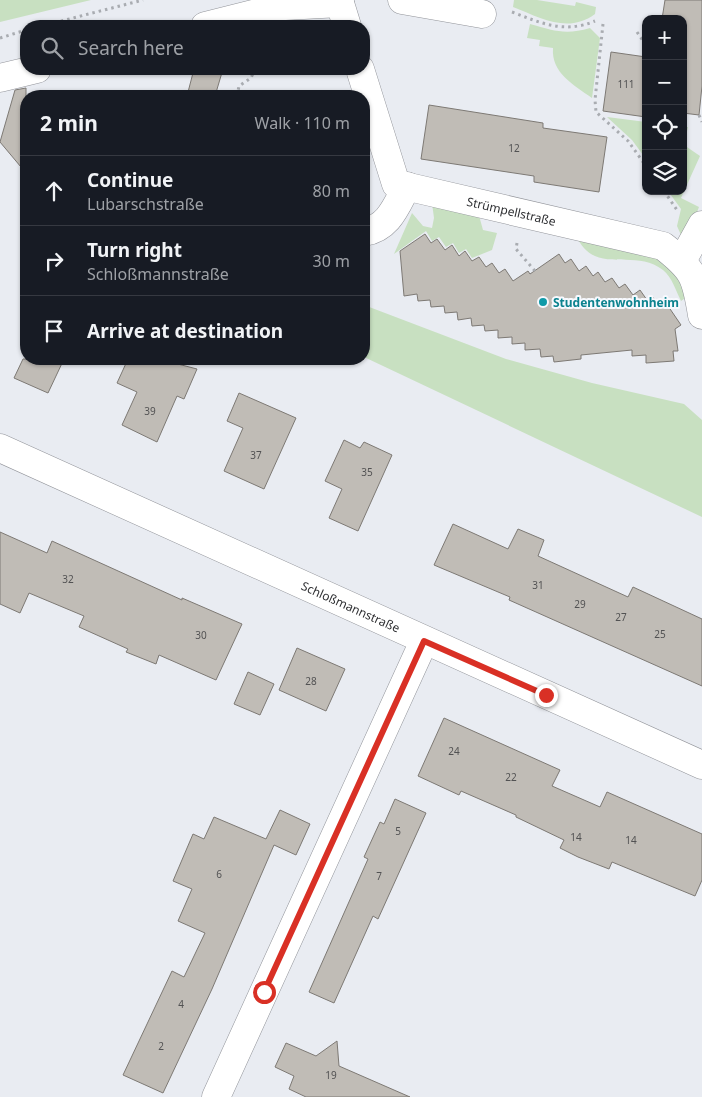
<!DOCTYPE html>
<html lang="en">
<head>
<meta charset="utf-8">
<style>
	body { margin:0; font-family:"Noto Sans",sans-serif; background:#20242c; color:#f1f3f6 }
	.controls { position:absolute; right:15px; top:15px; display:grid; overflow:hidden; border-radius:10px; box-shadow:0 1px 4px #0004 }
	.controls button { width:45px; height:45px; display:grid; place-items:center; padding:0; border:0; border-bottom:1px solid #363941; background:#171b24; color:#f1f3f6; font:25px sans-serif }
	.stop { position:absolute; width:15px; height:15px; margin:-11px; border:4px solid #d93025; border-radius:50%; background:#fff }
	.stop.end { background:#d93025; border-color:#fff; box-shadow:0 1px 5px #0008 }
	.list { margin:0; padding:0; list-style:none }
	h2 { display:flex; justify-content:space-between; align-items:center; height:65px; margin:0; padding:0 20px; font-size:21px }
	h2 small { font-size:16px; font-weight:400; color:#9ea1a6 }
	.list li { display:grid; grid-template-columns:32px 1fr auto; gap:15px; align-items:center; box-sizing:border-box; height:70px; padding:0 20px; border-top:1px solid #363941 }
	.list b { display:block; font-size:19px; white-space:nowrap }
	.list p { margin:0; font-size:16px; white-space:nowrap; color:#9ea1a6 }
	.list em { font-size:16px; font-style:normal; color:#9ea1a6 }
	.icon { flex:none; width:28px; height:28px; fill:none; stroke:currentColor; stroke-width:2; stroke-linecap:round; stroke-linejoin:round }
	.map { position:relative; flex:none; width:702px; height:1097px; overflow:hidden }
	.search { position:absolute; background:#171b24; box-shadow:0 1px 4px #0004; left:20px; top:20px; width:350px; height:55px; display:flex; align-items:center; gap:12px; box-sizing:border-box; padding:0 18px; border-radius:20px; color:#9ea1a6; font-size:19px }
	.panel { position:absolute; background:#171b24; box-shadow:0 1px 4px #0004; left:20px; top:90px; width:350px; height:275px; border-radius:20px }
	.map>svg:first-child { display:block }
</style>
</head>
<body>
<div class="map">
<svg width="702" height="1097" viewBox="0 0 702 1097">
	<rect width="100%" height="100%" fill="#e9ecf2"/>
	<g fill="#c8e0c1">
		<path d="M 0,0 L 91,0 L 0,22 Z"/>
		<path d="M 514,0 L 537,0 L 575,6 L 576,2 L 596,7 L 595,14 C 568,34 541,18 513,7 Z"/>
		<path d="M 530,24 C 554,31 566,35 590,28 L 600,38 L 592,98 C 574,85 551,73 553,48 L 539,46 L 540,40 L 527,38 Z"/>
		<path d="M 607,117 L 646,122 L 646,159 L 632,140 Z"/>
		<path d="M 683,127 L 688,127 L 684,145 L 700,156 L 681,198 L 699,207 L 692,225 L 681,235 L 677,226 L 681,209 L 668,191 L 683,191 Z"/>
		<path d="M 432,203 L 478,212 L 483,230 L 497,233 L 492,250 L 472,258 L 466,249 L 459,253 L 453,243 L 446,247 L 439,237 L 432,241 L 426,231 L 394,254 L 412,213 L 423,226 L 432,228 L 434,218 Z"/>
		<path d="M 575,233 C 624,244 664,246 688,296 L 681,301 C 676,291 672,277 663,270 C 632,246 594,279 575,233 Z"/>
		<path d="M 364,305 L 506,359 L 592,383 L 684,404 L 702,420 L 702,517 L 364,357 Z"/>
	</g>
	<g fill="#c0bcb6" stroke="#7d7974">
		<path d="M 665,0 L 702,0 L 702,86 L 699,115 L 683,113 L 683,19 L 662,19 Z"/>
		<path d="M 611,52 L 646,57 L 646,117 L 603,111 Z"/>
		<path d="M 194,69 L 223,69 L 215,96 L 187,96 Z"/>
		<path d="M 26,88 L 26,173 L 0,142 L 15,90 Z"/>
		<path d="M 429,105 L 543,123 L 543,128 L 607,137 L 599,192 L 534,182 L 534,176 L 421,159 Z"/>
		<path d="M 425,234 L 431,243 L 437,239 L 445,250 L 452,245 L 459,256 L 465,251 L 472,261 L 479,257 L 486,267 L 492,263 L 499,273 L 505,269 L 513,281 L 528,271 L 530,274 L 559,254 L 565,263 L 571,259 L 579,271 L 586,266 L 593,276 L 598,272 L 605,282 L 612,278 L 619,288 L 625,284 L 633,295 L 640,290 L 647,300 L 652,296 L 660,307 L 666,303 L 681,325 L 675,329 L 678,351 L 673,351 L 674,361 L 646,363 L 646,355 L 632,356 L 632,350 L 581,355 L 581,359 L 554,362 L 553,356 L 541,357 L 540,349 L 525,350 L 525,343 L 512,344 L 512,337 L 498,338 L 498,330 L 485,331 L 484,325 L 472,326 L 471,318 L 458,320 L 457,312 L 445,313 L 444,306 L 431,307 L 430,300 L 418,301 L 417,294 L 404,296 L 400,251 Z"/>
		<path d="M 23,359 L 64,359 L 48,393 L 14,378 Z"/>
		<path d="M 128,359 L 142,362 L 174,363 L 197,369 L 184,399 L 177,396 L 157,442 L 122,425 L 137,392 L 117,383 Z"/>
		<path d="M 239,393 L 296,418 L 264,489 L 224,471 L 243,428 L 227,421 Z"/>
		<path d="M 344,440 L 360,448 L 364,442 L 392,455 L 358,531 L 329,518 L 342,489 L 325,481 Z"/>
		<path d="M 453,524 L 508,549 L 518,529 L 544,540 L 538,556 L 628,597 L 633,587 L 702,619 L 702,686 L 509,600 L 510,597 L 434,565 Z"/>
		<path d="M 0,532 L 47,553 L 52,541 L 182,600 L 182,598 L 242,624 L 216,680 L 159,655 L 156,664 L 126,652 L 128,649 L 79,627 L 84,616 L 29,593 L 20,613 L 0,604 Z"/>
		<path d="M 297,648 L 345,669 L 326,711 L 279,690 Z"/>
		<path d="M 248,672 L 274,684 L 260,715 L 234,704 Z"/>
		<path d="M 444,718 L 560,770 L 552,786 L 600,807 L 607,792 L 702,834 L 702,880 L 695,896 L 612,862 L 609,869 L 578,857 L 560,848 L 564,840 L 516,817 L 516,815 L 461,791 L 459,795 L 418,776 Z"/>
		<path d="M 395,799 L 426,813 L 378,919 L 373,916 L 334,1003 L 309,992 L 368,859 L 364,857 L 380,822 L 384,824 Z"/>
		<path d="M 280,810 L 310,824 L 296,855 L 274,845 L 212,989 L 163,1093 L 123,1075 L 172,971 L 184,977 L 205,933 L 178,921 L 192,889 L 173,881 L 193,834 L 204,839 L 214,817 L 266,839 Z"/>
		<path d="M 337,1041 L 339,1066 L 410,1097 L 306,1097 L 289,1089 L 294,1076 L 275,1067 L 286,1043 L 316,1056 Z"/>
	</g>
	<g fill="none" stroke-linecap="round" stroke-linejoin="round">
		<g stroke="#92949a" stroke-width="29">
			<g id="minor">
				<path d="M 339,0 L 347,26"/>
				<path d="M 402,0 L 482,14"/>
				<path d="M 205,26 L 285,6 L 340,3"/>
				<path id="s1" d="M 360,69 L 396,184 L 663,246 C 694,270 696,277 702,315"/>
				<path d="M 0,78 L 37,69"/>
				<path d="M 364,232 C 389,228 396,206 407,186"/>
				<path d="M 682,261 L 702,225"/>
				<path id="s2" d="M 0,448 L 702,765"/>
				<path d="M 216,1097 L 424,641"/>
			</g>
		</g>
		<g stroke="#a9acb1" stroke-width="3" stroke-dasharray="2.5 4" stroke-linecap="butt">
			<path d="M 512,12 C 541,23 564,34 595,21"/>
			<path d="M 603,24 L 595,100 L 596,112 L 628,141 L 646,166"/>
			<path d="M 42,26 L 143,0"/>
			<path d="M 637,32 L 646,45"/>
			<path d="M 0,38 L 26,30"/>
			<path d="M 237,96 L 239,86 L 251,78 L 255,69"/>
			<path d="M 699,115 L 702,122"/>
			<path d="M 664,191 L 677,210"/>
			<path d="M 517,243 L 516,249 L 535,271"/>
		</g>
		<use href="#minor" stroke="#fff" stroke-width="28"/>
	</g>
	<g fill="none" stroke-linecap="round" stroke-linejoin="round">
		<path stroke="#d93025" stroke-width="6" d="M 264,992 L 424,641 L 546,695"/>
	</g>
	<circle fill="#0f9aa8" stroke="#f7f9fe" stroke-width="2" cx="543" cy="302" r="5"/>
	<g text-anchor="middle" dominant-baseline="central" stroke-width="4" stroke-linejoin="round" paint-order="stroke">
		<g font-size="10" fill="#525253">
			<text x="626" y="84">111</text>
			<text x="514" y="148">12</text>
			<text x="150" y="411">39</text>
			<text x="256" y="455">37</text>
			<text x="367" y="472">35</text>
			<text x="68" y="579">32</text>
			<text x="538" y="585">31</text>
			<text x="580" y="604">29</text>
			<text x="621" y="617">27</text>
			<text x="660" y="634">25</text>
			<text x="201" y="635">30</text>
			<text x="311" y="681">28</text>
			<text x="454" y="751">24</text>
			<text x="511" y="777">22</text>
			<text x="398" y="831">5</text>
			<text x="576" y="837">14</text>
			<text x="631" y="840">14</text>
			<text x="219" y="874">6</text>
			<text x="379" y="876">7</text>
			<text x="181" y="1004">4</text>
			<text x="161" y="1046">2</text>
			<text x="331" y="1075">19</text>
		</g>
		<g font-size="12" fill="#2e2f32" stroke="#f7f9fe">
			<text stroke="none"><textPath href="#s1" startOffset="239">Strümpellstraße</textPath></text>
			<text stroke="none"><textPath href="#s2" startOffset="385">Schloßmannstraße</textPath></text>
		</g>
		<g font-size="12" font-weight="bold" fill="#0d838f" stroke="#f7f9fe" text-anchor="start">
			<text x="553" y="302">Studentenwohnheim</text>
		</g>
	</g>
</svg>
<div class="controls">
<button>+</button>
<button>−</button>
<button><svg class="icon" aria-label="locate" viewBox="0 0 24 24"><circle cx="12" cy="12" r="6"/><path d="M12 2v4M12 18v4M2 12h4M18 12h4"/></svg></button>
<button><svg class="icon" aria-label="layers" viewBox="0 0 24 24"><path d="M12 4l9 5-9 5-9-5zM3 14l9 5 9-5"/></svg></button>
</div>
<div class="stop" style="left:264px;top:992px"></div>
<div class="stop end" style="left:546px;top:695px"></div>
<div class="search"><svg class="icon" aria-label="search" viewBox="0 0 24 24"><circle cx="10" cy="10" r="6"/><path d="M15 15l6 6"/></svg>Search here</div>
<section class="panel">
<h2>2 min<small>Walk · 110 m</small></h2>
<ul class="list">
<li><svg class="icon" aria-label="ahead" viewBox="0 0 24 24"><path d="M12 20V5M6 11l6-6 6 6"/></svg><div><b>Continue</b><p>Lubarschstraße</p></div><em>80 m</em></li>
<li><svg class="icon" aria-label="right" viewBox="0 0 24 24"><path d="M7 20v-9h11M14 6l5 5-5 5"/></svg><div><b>Turn right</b><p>Schloßmannstraße</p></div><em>30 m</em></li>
<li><svg class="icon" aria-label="arrive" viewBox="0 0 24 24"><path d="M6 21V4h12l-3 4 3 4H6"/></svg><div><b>Arrive at destination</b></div></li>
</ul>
</section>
</div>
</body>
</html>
